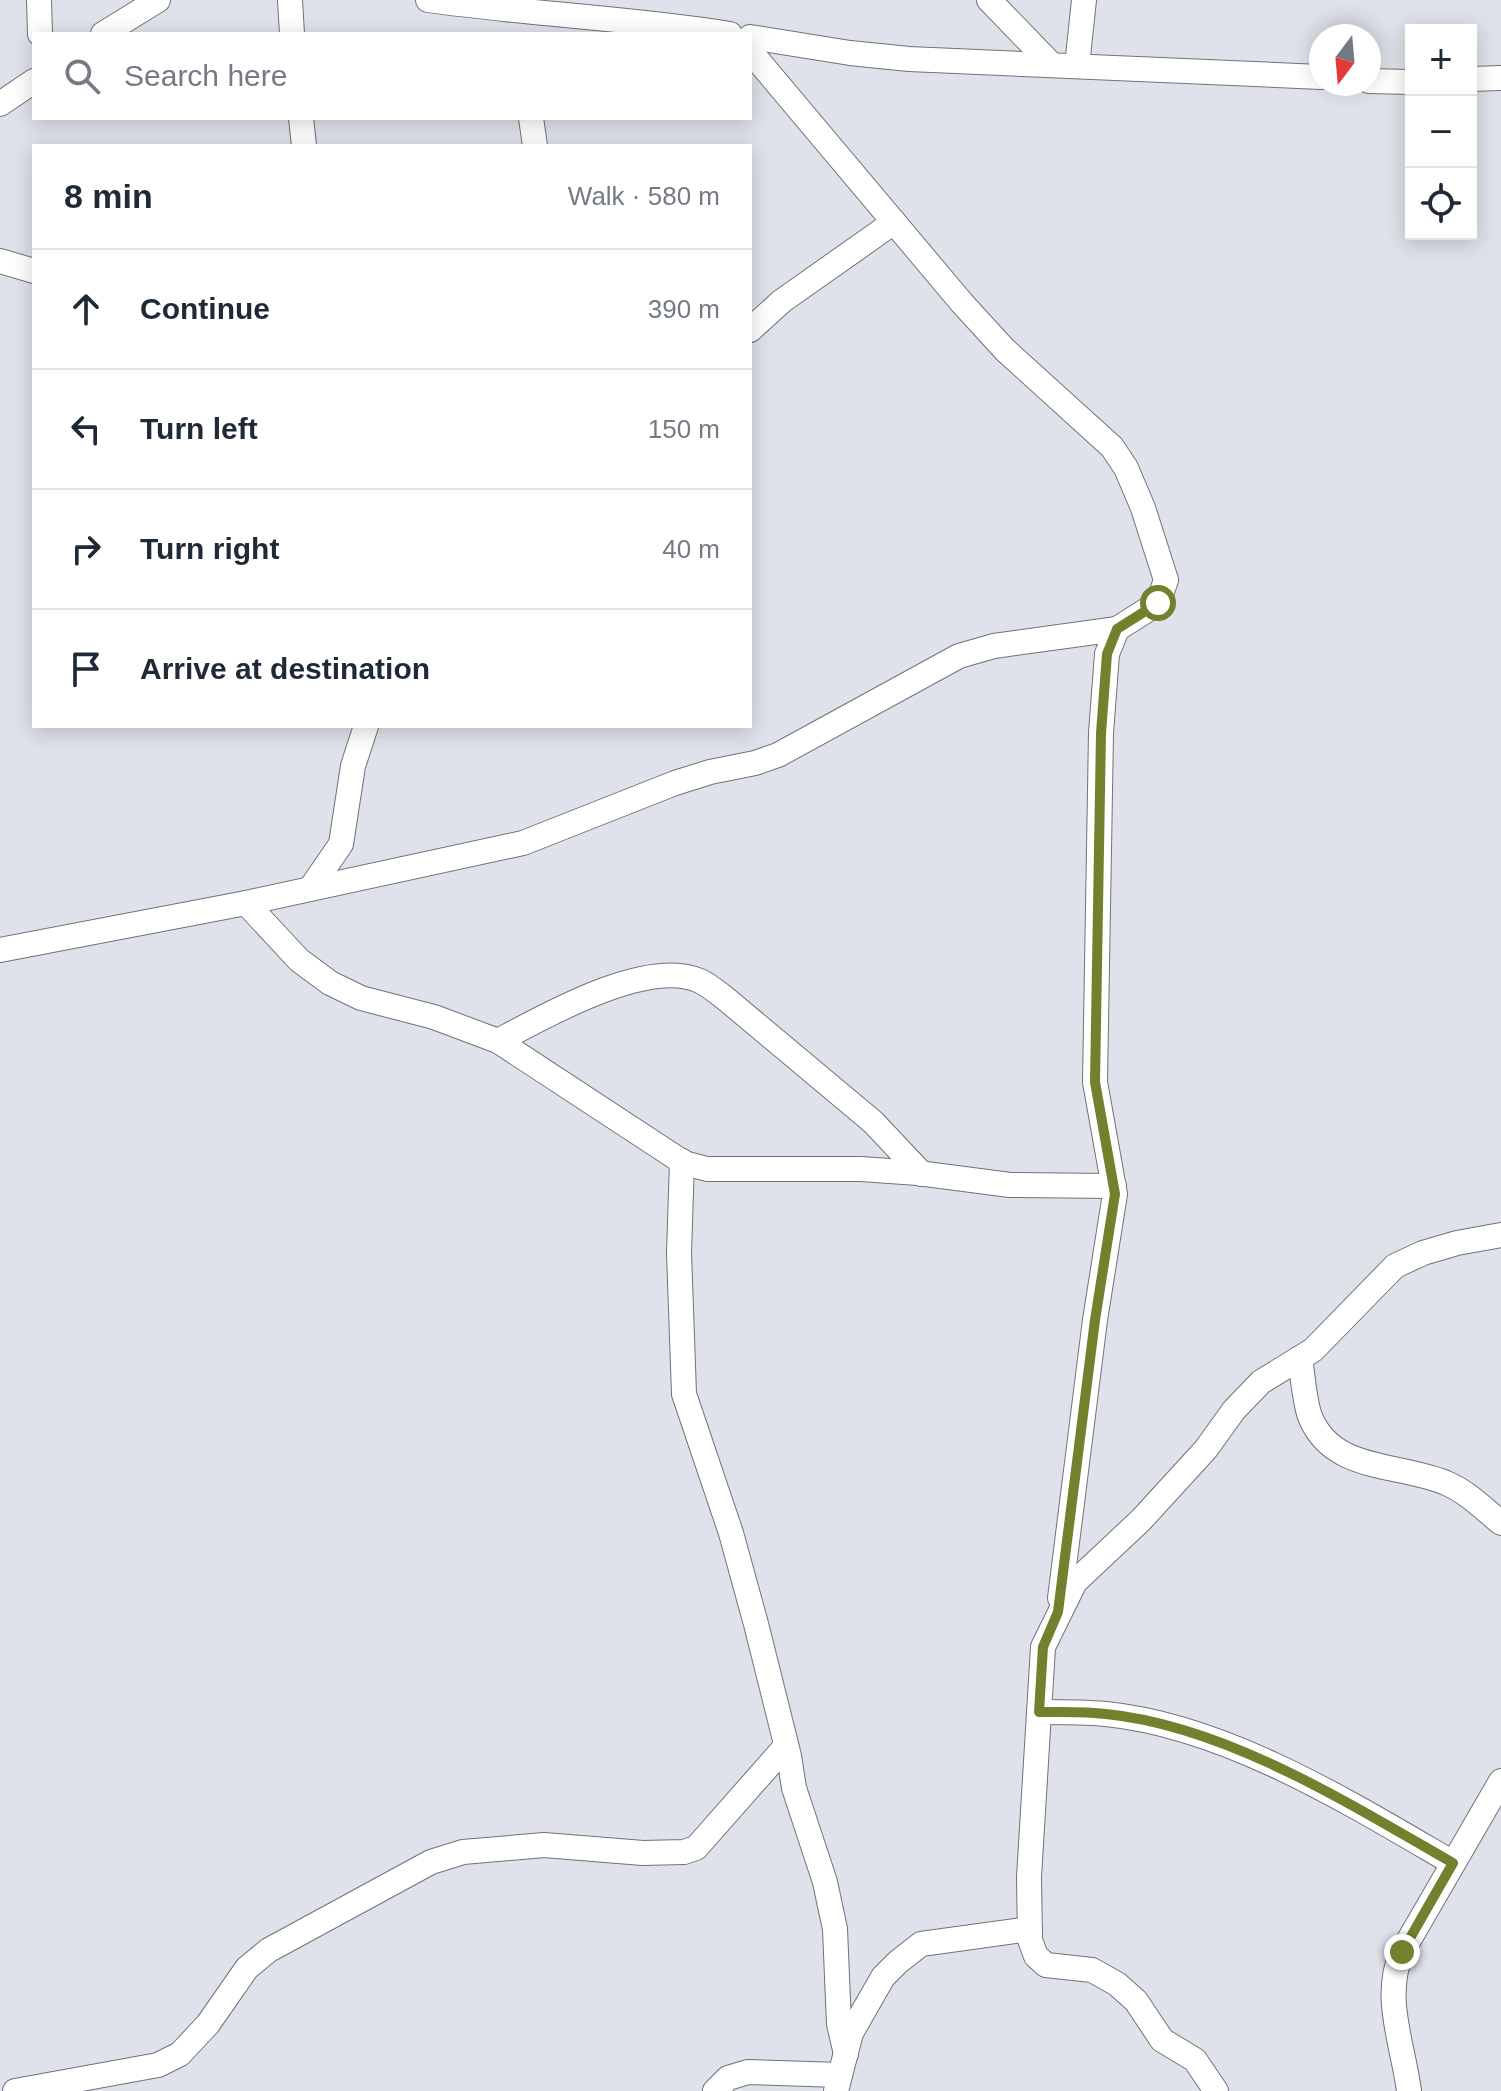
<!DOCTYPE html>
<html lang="en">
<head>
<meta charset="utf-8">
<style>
	body { margin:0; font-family:Arial,sans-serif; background:#f2f2f3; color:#1f2937 }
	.controls { position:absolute; right:24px; top:24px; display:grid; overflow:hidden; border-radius:0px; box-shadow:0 4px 20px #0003 }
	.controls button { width:72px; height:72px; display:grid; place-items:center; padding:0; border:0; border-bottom:2px solid #e0e1e3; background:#fff; color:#1f2937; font:40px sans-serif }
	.compass { position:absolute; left:1309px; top:24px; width:72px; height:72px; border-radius:50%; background:#fff; box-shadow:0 4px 20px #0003; rotate:196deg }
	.stop { position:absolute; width:24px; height:24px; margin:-18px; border:6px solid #73812e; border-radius:50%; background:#fff }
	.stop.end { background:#73812e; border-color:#fff; box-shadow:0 2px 8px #0008 }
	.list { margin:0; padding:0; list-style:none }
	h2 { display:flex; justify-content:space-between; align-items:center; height:104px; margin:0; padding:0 32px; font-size:34px }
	h2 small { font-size:26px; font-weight:400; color:#747a83 }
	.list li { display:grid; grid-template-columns:52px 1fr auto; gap:24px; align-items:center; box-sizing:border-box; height:120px; padding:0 32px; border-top:2px solid #e0e1e3 }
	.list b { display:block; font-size:30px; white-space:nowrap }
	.list em { font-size:26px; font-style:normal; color:#747a83 }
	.icon { flex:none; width:44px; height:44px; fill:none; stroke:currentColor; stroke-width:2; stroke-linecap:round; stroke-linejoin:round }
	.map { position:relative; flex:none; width:1501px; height:2091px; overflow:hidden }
	.search { position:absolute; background:#fff; box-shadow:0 4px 20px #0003; left:32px; top:32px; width:720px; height:88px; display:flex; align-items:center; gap:20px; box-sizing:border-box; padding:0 28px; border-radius:0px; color:#747a83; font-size:30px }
	.panel { position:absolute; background:#fff; box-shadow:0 4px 20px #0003; left:32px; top:144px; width:720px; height:584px; border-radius:0px }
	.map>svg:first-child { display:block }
</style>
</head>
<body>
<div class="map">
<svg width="1501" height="2091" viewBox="0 0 1501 2091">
	<rect width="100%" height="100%" fill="#dfe2ea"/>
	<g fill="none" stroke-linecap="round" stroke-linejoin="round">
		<g stroke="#6f7279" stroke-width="26">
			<g id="street">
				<path d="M 39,0 L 40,34"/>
				<path d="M 290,0 L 292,34"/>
				<path d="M 428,0 C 528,14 630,18 730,34"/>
				<path d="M 989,0 L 1052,65"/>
				<path d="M 103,34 L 158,0"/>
				<path d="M 750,37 L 850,53 L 909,59 L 1321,77"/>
				<path d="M 1077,66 L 1084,0"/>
				<path d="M 1471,79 L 1501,78"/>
				<path d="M 1369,81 L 1411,82"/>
				<path d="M 0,104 L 34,81"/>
				<path d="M 301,118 L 304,146"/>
				<path d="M 531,118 L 535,146"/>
				<path d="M 0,261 L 34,271"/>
				<path d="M 750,330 L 782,301 L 894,222"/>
				<path d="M 310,889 L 341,844 L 353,766 L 366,726"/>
				<path d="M 246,903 L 299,960 L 330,983 L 361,998 L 434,1017 L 498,1041 L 684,1163 L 707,1169 L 861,1169 L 918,1173 L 1010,1185 L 1114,1186"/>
				<path d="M 0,950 L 246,903 L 523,843 L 675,783 L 710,772 L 755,763 L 778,755 L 959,656 L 994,646 L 1117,629 L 1158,603 L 1166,580 L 1143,508 L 1126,468 L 1112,447 L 1005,350 L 962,303 L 750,51"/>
				<path d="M 498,1041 C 545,1016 648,957 700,981 C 709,985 718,993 726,999 L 873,1122 L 922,1174"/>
				<path d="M 682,1161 L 679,1253 L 684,1394 L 731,1533 L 756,1624 L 789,1756 L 794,1788 L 825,1882 L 835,1929 L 839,2024 L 846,2054"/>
				<path d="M 1300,1358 C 1303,1375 1304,1403 1311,1419 C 1335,1473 1400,1463 1446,1483 C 1466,1491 1484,1509 1501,1523"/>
				<path d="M 1060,1598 L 1095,1320 L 1115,1194 L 1095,1082 L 1101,733 L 1107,654 L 1117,629"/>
				<path d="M 1039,1712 C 1061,1712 1084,1712 1106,1714 C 1226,1726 1350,1803 1453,1863"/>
				<path d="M 15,2091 L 158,2065 L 180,2054 L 208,2024 L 247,1968 L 269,1950 L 431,1862 L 463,1852 L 544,1845 L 643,1853 L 684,1852 L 696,1848 L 786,1746"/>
				<path d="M 715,2091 L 728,2078 L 748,2072 L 840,2075"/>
				<path d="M 836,2091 L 851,2033 L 883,1977 L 898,1962 L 921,1944 L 1030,1929"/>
				<path d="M 1216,2091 L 1195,2060 L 1162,2040 L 1136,2001 L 1117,1984 L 1092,1970 L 1046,1965 L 1036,1956 L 1030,1940 L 1029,1877 L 1043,1647 L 1075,1582 L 1141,1520 L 1206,1449 L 1234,1410 L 1261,1382 L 1313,1350 L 1395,1266 L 1423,1253 L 1457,1243 L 1501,1235"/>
				<path d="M 1409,2091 C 1403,2044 1382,1997 1402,1952 L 1501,1781"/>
			</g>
		</g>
		<use href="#street" stroke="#fff" stroke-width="24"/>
	</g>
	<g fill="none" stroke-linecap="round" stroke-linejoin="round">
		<path stroke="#73812e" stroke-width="10" d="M 1158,603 L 1117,629 L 1107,654 L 1101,733 L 1095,1082 L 1115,1194 L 1095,1320 L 1058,1612 L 1043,1647 L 1039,1712 C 1061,1712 1084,1711 1106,1714 C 1226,1726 1350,1804 1453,1863 L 1402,1952"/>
	</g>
</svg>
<div class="controls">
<button>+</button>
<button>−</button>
<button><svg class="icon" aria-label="locate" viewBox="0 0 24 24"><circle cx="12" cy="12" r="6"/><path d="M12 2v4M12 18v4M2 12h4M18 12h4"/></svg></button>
</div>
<svg class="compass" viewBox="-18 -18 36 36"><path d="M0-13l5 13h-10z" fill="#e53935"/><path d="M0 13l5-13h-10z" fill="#747a83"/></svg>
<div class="stop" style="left:1158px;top:603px"></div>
<div class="stop end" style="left:1402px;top:1952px"></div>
<div class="search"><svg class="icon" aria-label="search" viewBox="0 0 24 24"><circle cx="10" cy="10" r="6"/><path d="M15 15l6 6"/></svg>Search here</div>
<section class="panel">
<h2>8 min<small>Walk · 580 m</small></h2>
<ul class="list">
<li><svg class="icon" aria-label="ahead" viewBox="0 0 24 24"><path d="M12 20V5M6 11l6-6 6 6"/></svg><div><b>Continue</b></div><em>390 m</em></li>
<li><svg class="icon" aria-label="left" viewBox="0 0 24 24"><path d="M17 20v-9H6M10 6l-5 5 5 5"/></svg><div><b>Turn left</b></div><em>150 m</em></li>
<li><svg class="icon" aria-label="right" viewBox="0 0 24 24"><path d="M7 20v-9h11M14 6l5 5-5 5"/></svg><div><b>Turn right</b></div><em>40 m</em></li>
<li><svg class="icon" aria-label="arrive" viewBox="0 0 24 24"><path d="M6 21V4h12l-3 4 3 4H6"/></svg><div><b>Arrive at destination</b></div></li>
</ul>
</section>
</div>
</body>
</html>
